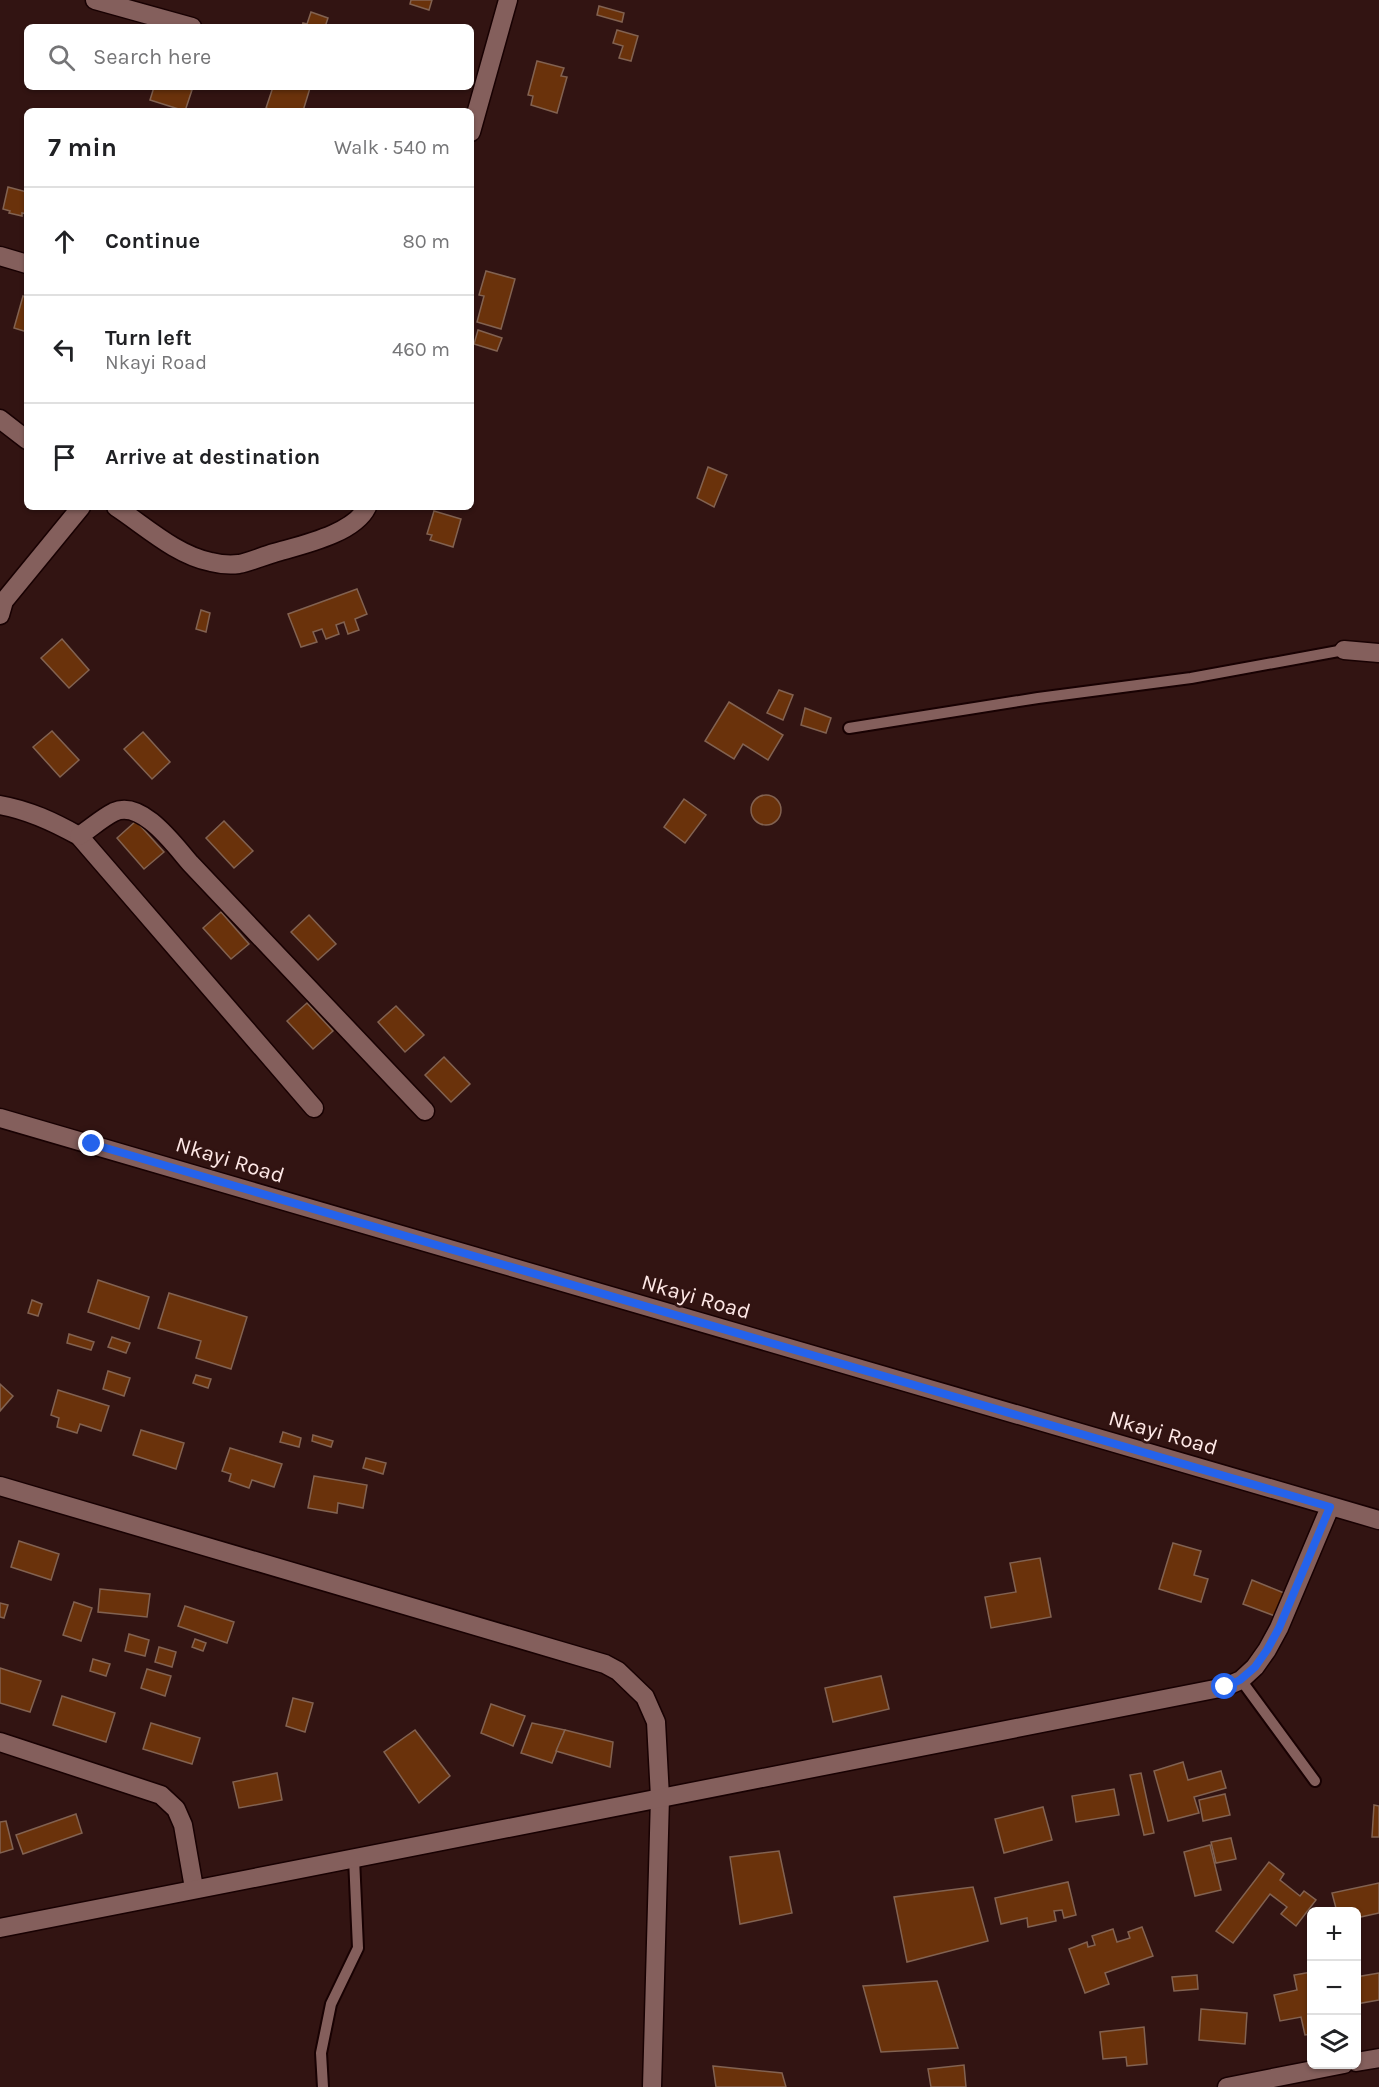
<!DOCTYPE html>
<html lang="en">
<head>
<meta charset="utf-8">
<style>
	body { margin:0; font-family:Karla,sans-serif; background:#f6f6f6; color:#202124 }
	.controls { position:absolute; right:18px; bottom:18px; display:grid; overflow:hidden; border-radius:9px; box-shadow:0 2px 4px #0004 }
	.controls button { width:54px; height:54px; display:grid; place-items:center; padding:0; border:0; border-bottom:2px solid #e0e0e0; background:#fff; color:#202124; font:30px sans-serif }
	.stop { position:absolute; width:18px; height:18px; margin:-14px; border:4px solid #2563eb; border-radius:50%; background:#fff }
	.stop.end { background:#2563eb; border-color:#fff; box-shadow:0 2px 6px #0008 }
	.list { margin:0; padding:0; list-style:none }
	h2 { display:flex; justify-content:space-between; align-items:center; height:78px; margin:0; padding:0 24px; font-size:26px }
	h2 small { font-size:20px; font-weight:400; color:#757577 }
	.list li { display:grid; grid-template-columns:39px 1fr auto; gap:18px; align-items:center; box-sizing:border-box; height:108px; padding:0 24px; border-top:2px solid #e0e0e0 }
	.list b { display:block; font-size:22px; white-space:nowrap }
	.list p { margin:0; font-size:20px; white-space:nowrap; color:#757577 }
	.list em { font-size:20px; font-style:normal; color:#757577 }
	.icon { flex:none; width:33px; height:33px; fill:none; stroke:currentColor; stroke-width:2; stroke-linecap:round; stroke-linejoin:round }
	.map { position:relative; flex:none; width:1379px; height:2087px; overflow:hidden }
	.search { position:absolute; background:#fff; box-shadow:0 2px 4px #0004; left:24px; top:24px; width:450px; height:66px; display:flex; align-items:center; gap:15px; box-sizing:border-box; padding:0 21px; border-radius:9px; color:#757577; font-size:22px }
	.panel { position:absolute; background:#fff; box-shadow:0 2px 4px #0004; left:24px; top:108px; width:450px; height:402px; border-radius:9px }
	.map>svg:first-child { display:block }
</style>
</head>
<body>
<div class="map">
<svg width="1379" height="2087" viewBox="0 0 1379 2087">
	<rect width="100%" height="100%" fill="#321412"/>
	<g fill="#6a320b" stroke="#826251" stroke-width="1.5">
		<path d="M 411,0 L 432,0 L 429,10 L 410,4 Z"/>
		<path d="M 599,6 L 624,13 L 622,22 L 597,15 Z"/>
		<path d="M 311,12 L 328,18 L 325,27 L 302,27 L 303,23 L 307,24 Z"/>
		<path d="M 617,30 L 638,36 L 631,61 L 619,58 L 623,46 L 613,43 Z"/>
		<path d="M 537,61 L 564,68 L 561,76 L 567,77 L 557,113 L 531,105 L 533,96 L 528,95 Z"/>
		<path d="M 154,87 L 183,87 L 192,90 L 185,111 L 150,100 Z"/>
		<path d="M 273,87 L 310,88 L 303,111 L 275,111 L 266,108 Z"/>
		<path d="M 8,187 L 27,192 L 27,214 L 22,213 L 22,216 L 9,213 L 10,211 L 3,209 Z"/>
		<path d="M 486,271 L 515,279 L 501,329 L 477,322 L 484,296 L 479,295 Z"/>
		<path d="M 23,296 L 27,298 L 27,332 L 14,328 Z"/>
		<path d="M 478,330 L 502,338 L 497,351 L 474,344 Z"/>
		<path d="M 708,467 L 727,475 L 714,507 L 697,498 Z"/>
		<path d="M 434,511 L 461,519 L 453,547 L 430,540 L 432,535 L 427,534 Z"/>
		<path d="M 357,589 L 367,614 L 355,619 L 359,630 L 348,634 L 344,622 L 336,625 L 339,634 L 326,639 L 322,629 L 313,632 L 317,642 L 301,647 L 288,614 Z"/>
		<path d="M 201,610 L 210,613 L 206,632 L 196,629 Z"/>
		<path d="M 62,639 L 89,670 L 69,688 L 41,658 Z"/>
		<path d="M 779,690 L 793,695 L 783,720 L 767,713 Z"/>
		<path d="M 729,702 L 783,735 L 768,760 L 743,744 L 734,759 L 705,741 Z"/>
		<path d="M 805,708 L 831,718 L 826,733 L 801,725 Z"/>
		<path d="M 52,731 L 79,760 L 60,777 L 33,747 Z"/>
		<path d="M 143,732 L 170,762 L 152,779 L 124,749 Z"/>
		<circle cx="766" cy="810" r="15"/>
		<path d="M 684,799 L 706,815 L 685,843 L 664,827 Z"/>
		<path d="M 136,821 L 164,852 L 144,869 L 117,838 Z"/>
		<path d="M 224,821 L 253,851 L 234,868 L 206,838 Z"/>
		<path d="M 221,912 L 249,944 L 231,959 L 203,928 Z"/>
		<path d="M 309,915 L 336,944 L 318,960 L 291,932 Z"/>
		<path d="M 307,1003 L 333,1031 L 313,1049 L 287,1021 Z"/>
		<path d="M 396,1006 L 424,1035 L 405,1052 L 378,1022 Z"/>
		<path d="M 444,1057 L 470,1084 L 451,1102 L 425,1075 Z"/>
		<path d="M 98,1280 L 149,1297 L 139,1329 L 88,1312 Z"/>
		<path d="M 169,1293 L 247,1317 L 231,1369 L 196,1358 L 201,1341 L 158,1328 Z"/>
		<path d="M 32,1300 L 42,1304 L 38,1316 L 28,1313 Z"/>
		<path d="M 69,1334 L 94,1342 L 91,1350 L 67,1343 Z"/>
		<path d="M 112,1337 L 130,1343 L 126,1353 L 108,1347 Z"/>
		<path d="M 108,1371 L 130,1378 L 124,1396 L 103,1389 Z"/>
		<path d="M 196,1375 L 211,1379 L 208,1388 L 193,1383 Z"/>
		<path d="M 0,1384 L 13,1396 L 0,1411 Z"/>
		<path d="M 58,1390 L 109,1406 L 101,1431 L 80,1424 L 77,1433 L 57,1427 L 59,1418 L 51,1415 Z"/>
		<path d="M 141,1430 L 184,1443 L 176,1469 L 133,1455 Z"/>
		<path d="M 283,1432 L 301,1438 L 299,1447 L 280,1442 Z"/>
		<path d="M 313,1435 L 333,1441 L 331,1447 L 312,1441 Z"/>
		<path d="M 230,1448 L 282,1464 L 274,1487 L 252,1480 L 249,1488 L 229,1481 L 231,1474 L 222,1471 Z"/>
		<path d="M 366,1458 L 386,1463 L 383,1474 L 363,1468 Z"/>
		<path d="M 314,1476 L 367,1485 L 363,1508 L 338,1503 L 337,1513 L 308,1508 Z"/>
		<path d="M 19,1541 L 59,1554 L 51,1580 L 11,1567 Z"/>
		<path d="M 1173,1543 L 1201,1551 L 1194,1575 L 1208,1579 L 1201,1602 L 1159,1589 Z"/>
		<path d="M 1040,1558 L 1051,1617 L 991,1628 L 985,1597 L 1016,1592 L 1010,1563 Z"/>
		<path d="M 1252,1580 L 1284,1593 L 1275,1616 L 1243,1604 Z"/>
		<path d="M 100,1589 L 150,1594 L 147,1617 L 98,1612 Z"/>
		<path d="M 74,1602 L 92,1608 L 81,1641 L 63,1635 Z"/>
		<path d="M 0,1603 L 8,1605 L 4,1618 L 0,1617 Z"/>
		<path d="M 185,1606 L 234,1622 L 227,1643 L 178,1626 Z"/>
		<path d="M 129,1634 L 149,1640 L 145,1656 L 125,1651 Z"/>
		<path d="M 195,1639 L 206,1643 L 203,1651 L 192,1647 Z"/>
		<path d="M 159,1647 L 176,1652 L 172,1667 L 155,1662 Z"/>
		<path d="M 93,1659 L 110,1664 L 106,1676 L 90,1671 Z"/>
		<path d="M 0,1668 L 41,1681 L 30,1712 L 0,1703 Z"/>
		<path d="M 147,1669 L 171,1676 L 165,1696 L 141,1688 Z"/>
		<path d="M 881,1676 L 889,1709 L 833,1722 L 825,1688 Z"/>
		<path d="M 62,1696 L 115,1713 L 106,1742 L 53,1725 Z"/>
		<path d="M 293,1698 L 313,1703 L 305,1732 L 286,1726 Z"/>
		<path d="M 491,1704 L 525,1716 L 513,1746 L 481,1733 Z"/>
		<path d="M 151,1723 L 200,1738 L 192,1764 L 143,1749 Z"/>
		<path d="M 532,1723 L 565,1730 L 552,1763 L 521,1753 Z"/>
		<path d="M 415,1730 L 450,1776 L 419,1803 L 384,1752 Z"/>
		<path d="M 565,1730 L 613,1742 L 610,1767 L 556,1751 Z"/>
		<path d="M 1183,1762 L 1188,1780 L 1221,1771 L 1226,1788 L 1194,1797 L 1199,1813 L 1168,1821 L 1154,1771 Z"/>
		<path d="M 277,1773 L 282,1800 L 239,1808 L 233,1782 Z"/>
		<path d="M 1141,1773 L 1154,1833 L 1144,1835 L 1130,1775 Z"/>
		<path d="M 1114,1789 L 1119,1815 L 1076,1822 L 1072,1796 Z"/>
		<path d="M 1225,1794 L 1230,1815 L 1203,1821 L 1199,1800 Z"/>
		<path d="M 1374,1805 L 1379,1806 L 1379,1837 L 1372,1837 Z"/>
		<path d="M 1043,1807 L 1052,1840 L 1004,1853 L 995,1819 Z"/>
		<path d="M 76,1814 L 82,1833 L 23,1854 L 16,1835 Z"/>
		<path d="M 6,1821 L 13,1849 L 0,1853 L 0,1822 Z"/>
		<path d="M 1231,1838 L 1236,1859 L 1216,1863 L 1211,1842 Z"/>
		<path d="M 1210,1845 L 1221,1890 L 1195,1896 L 1184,1852 Z"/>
		<path d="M 779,1851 L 792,1913 L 740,1924 L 730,1857 Z"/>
		<path d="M 1269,1862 L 1284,1874 L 1280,1880 L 1300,1896 L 1304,1891 L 1316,1900 L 1296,1926 L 1281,1914 L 1287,1907 L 1270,1894 L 1233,1943 L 1216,1931 Z"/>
		<path d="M 1068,1882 L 1076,1915 L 1064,1918 L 1062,1910 L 1054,1911 L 1056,1921 L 1028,1927 L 1027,1918 L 1001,1924 L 995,1898 Z"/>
		<path d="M 1379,1883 L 1379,1913 L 1356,1918 L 1356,1912 L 1337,1912 L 1332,1893 Z"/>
		<path d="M 973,1887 L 988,1941 L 907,1962 L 894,1897 Z"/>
		<path d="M 1142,1927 L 1153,1956 L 1105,1973 L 1109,1984 L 1085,1993 L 1069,1949 L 1087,1942 L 1088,1947 L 1095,1945 L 1092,1936 L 1113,1929 L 1117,1942 L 1130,1938 L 1128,1932 Z"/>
		<path d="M 1312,1972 L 1312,2034 L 1305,2035 L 1301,2017 L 1280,2021 L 1274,1995 L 1297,1990 L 1294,1975 Z"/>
		<path d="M 1379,1973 L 1379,2000 L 1356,2004 L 1356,1977 Z"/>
		<path d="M 1197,1975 L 1198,1989 L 1174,1991 L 1172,1977 Z"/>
		<path d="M 937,1981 L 958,2048 L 881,2052 L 863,1986 Z"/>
		<path d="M 1201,2009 L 1247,2013 L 1245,2044 L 1199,2040 Z"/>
		<path d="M 1144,2027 L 1147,2064 L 1127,2066 L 1126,2057 L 1103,2059 L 1100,2032 Z"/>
		<path d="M 964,2065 L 966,2087 L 931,2087 L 928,2069 Z"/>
		<path d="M 713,2066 L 782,2073 L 786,2087 L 716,2087 Z"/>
	</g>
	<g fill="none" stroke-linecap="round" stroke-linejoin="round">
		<g stroke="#180102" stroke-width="14">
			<g id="lane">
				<path d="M 849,728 L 1038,698 L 1191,678 L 1344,650"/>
				<path d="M 1241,1680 L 1315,1781"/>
				<path d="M 323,2087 L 321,2053 L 331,2004 L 358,1948 L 354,1858"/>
			</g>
		</g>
		<g stroke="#180102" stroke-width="21">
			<g id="street">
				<path d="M 95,0 L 192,27"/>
				<path d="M 471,132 L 508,0"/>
				<path d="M 0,256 L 27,264"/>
				<path d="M 0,419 L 27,440"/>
				<path d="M 116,507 C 145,526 176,555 211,562 C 219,564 231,565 239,564 C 250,562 263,556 274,553 C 301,545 354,534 367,507"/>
				<path d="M 0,615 L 4,601 L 81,507"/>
				<path d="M 1344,650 L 1379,653"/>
				<path d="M 0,805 C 29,810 54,822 79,836 L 314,1108"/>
				<path d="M 79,836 C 91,828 102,818 114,812 C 142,799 175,846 191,864 L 425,1111"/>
				<path d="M 0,1486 L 605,1664 L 618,1671 L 645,1697 L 656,1722 L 660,1797 L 652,2087"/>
				<path d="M 0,1742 L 161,1795 L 176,1809 L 183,1825 L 194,1888"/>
				<path d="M 0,1928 L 1225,1687 L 1241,1680 L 1255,1667 L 1267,1650 L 1279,1628 L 1330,1507"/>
				<path d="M 1356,2062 L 1379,2058"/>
				<path d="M 1227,2087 L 1344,2064"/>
			</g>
		</g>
		<g stroke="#180102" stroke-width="21">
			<path id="secondary" d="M 0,1118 L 1379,1520"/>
		</g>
		<use href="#lane" stroke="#845f5c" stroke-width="10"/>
		<use href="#street" stroke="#845f5c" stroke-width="18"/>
		<use href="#secondary" stroke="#845f5c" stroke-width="18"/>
	</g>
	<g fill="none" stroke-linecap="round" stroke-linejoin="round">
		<path stroke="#2563eb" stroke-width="8" d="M 92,1144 L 1330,1507 L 1279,1628 L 1267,1650 L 1255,1667 L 1240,1680 L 1225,1687"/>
	</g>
	<g text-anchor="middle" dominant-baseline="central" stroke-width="5" stroke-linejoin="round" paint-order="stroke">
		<g font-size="22" fill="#fee8e6" stroke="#321412">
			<text transform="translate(230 1160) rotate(17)">Nkayi Road</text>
			<text transform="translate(696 1297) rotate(16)">Nkayi Road</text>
			<text transform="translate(1163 1433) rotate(16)">Nkayi Road</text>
		</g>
	</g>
</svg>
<div class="controls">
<button>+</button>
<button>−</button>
<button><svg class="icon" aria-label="layers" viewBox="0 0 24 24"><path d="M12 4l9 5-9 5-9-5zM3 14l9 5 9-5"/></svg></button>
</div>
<div class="stop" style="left:1225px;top:1687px"></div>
<div class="stop end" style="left:92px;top:1144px"></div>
<div class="search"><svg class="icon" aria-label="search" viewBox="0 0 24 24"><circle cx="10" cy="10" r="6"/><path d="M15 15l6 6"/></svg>Search here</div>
<section class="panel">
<h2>7 min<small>Walk · 540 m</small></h2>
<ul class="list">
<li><svg class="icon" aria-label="ahead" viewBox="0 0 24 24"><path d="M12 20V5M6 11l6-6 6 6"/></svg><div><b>Continue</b></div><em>80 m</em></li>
<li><svg class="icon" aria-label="left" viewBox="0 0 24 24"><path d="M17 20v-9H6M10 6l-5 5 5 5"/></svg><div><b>Turn left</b><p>Nkayi Road</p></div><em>460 m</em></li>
<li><svg class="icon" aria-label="arrive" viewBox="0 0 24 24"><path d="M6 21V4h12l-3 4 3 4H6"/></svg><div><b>Arrive at destination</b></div></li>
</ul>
</section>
</div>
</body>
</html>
